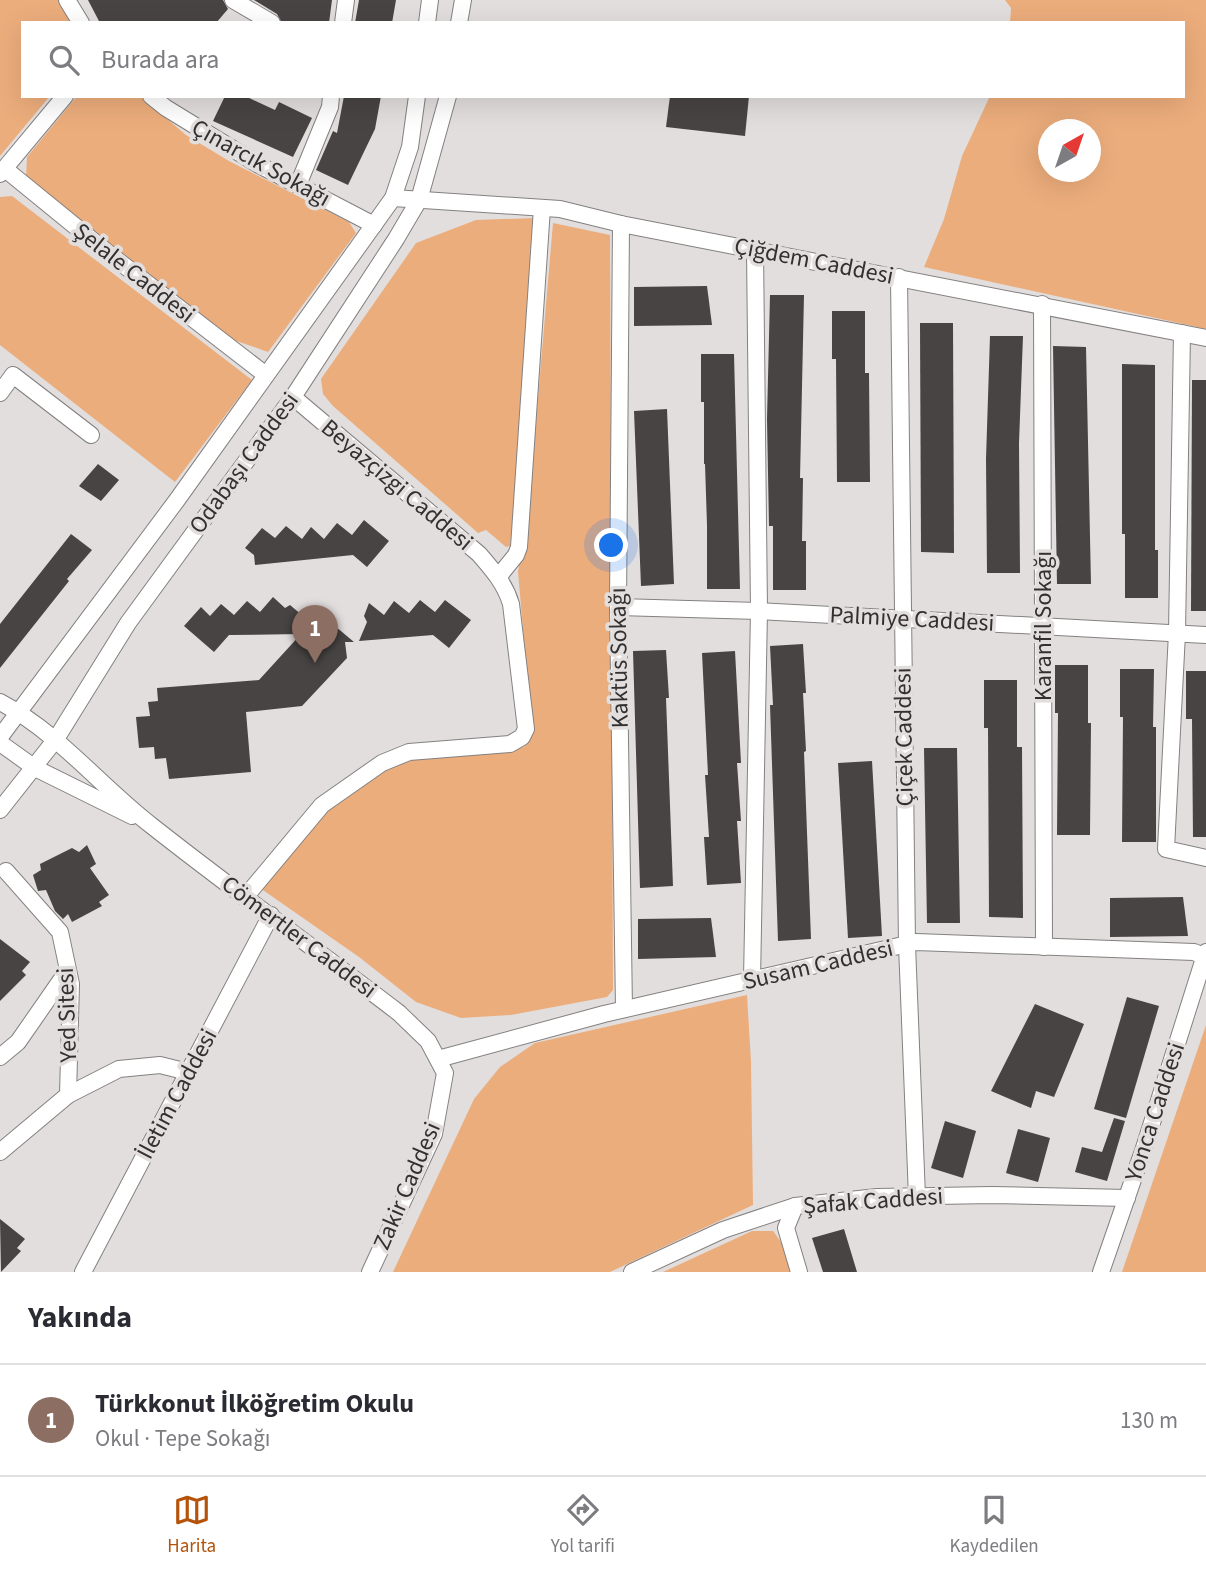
<!DOCTYPE html>
<html lang="tr">
<head>
<meta charset="utf-8">
<style>
	body { margin:0; font-family:"Source Sans 3",sans-serif; background:#f7f7f7; color:#2b2b33 }
	.compass { position:absolute; left:1038px; top:119px; width:63px; height:63px; border-radius:50%; background:#fff; box-shadow:0 7px 28px #0002; rotate:40deg }
	.you { position:absolute; left:612px; top:546px; width:24px; height:24px; margin:-18px; border:5px solid #fff; border-radius:50%; background:#1a73e8; box-shadow:0 0 0 10px #1a73e833 }
	.badge { display:grid; place-items:center; width:46px; height:46px; border-radius:50%; background:#b45309; color:#fff; font-size:23px; font-weight:700 }
	.pin { position:absolute; translate:-50% -58px; filter:drop-shadow(0 2px 4px #0008) }
	.pin::after { content:''; position:absolute; top:37px; width:24px; height:21px; background:inherit; clip-path:polygon(0 0,100% 0,50% 100%) }
	.list { margin:0; padding:0; list-style:none }
	h2 { display:flex; justify-content:space-between; align-items:center; height:91px; margin:0; padding:0 28px; font-size:30px }
	h2 small { font-size:23px; font-weight:400; color:#7c7c81 }
	.list li { display:grid; grid-template-columns:46px 1fr auto; gap:21px; align-items:center; box-sizing:border-box; height:112px; padding:0 28px; border-top:2px solid #e1e1e2 }
	.list b { display:block; font-size:26px; white-space:nowrap }
	.list p { margin:0; font-size:23px; white-space:nowrap; color:#7c7c81 }
	.list em { font-size:23px; font-style:normal; color:#7c7c81 }
	.icon { flex:none; width:38px; height:38px; fill:none; stroke:currentColor; stroke-width:2; stroke-linecap:round; stroke-linejoin:round }
	.map { position:relative; flex:none; width:1206px; height:1272px; overflow:hidden }
	.search { position:absolute; background:#fff; box-shadow:0 7px 28px #0002; left:21px; right:21px; top:21px; height:77px; display:flex; align-items:center; gap:18px; box-sizing:border-box; padding:0 24px; border-radius:0px; color:#7c7c81; font-size:26px }
	.sheet { height:203px; background:#fff }
	nav { display:flex; justify-content:space-around; align-items:center; box-sizing:border-box; height:98px; border-top:2px solid #e1e1e2; background:#fff; font-size:19px; color:#7c7c81 }
	nav a { display:grid; justify-items:center; gap:4px }
	nav .on { color:#b45309 }
	.map>svg:first-child { display:block }
</style>
</head>
<body>
<div class="map">
<svg width="1206" height="1272" viewBox="0 0 1206 1272">
	<rect width="100%" height="100%" fill="#e2dedd"/>
	<g fill="#ecad7c" fill-rule="evenodd">
		<path d="M 0,0 L 58,0 L 71,23 L 23,23 L 23,96 L 50,96 L 0,156 Z"/>
		<path d="M 1005,0 L 1206,0 L 1206,329 L 924,267 L 944,219 L 962,156 L 990,96 L 1183,96 L 1183,23 L 1010,23 L 1011,8 ZM 1048,130 L 1090,130 L 1090,172 L 1048,172 Z"/>
		<path d="M 77,96 L 140,96 L 186,135 L 229,161 L 349,222 L 356,233 L 268,352 L 225,337 L 26,177 L 27,157 Z"/>
		<path d="M 12,196 L 252,380 L 175,482 L 0,345 L 0,197 Z"/>
		<path d="M 535,218 L 520,452 L 510,546 L 506,547 L 486,530 L 478,533 L 333,406 L 323,394 L 321,379 L 416,243 L 476,220 Z"/>
		<path d="M 553,223 L 610,235 L 613,990 L 607,997 L 511,1015 L 461,1018 L 416,1002 L 359,957 L 260,888 L 330,807 L 400,759 L 524,747 L 532,731 L 518,572 L 529,503 Z"/>
		<path d="M 747,995 L 751,1062 L 753,1205 L 610,1272 L 393,1272 L 474,1099 L 500,1067 L 535,1043 Z"/>
		<path d="M 1206,1025 L 1206,1272 L 1122,1272 Z"/>
		<path d="M 752,1231 L 773,1231 L 784,1246 L 791,1272 L 663,1272 Z"/>
	</g>
	<g fill="#474443">
		<path d="M 88,0 L 223,0 L 228,9 L 216,23 L 100,23 Z"/>
		<path d="M 254,0 L 332,0 L 329,23 L 282,23 L 277,14 Z"/>
		<path d="M 359,0 L 396,0 L 392,23 L 355,23 Z"/>
		<path d="M 225,96 L 245,96 L 275,110 L 279,102 L 312,118 L 293,157 L 213,121 Z"/>
		<path d="M 344,96 L 381,96 L 375,129 L 348,185 L 316,170 L 333,131 L 337,133 Z"/>
		<path d="M 670,96 L 749,96 L 745,136 L 666,127 Z"/>
		<path d="M 707,286 L 712,325 L 634,326 L 634,287 Z"/>
		<path d="M 770,295 L 804,295 L 800,478 L 803,478 L 802,541 L 806,541 L 806,590 L 773,590 L 773,526 L 769,526 L 767,419 Z"/>
		<path d="M 832,311 L 865,311 L 865,373 L 869,373 L 870,482 L 837,482 L 836,359 L 832,359 Z"/>
		<path d="M 920,323 L 953,323 L 954,553 L 921,552 Z"/>
		<path d="M 990,336 L 1023,336 L 1019,443 L 1020,573 L 987,573 L 986,459 Z"/>
		<path d="M 1053,346 L 1086,347 L 1091,584 L 1057,584 Z"/>
		<path d="M 701,354 L 734,354 L 740,589 L 707,589 L 707,525 L 705,464 L 704,464 L 704,402 L 701,402 Z"/>
		<path d="M 1122,364 L 1155,365 L 1155,550 L 1158,550 L 1158,598 L 1125,598 L 1125,534 L 1122,534 Z"/>
		<path d="M 1192,380 L 1206,380 L 1206,611 L 1191,611 Z"/>
		<path d="M 667,409 L 674,584 L 641,586 L 634,411 Z"/>
		<path d="M 98,464 L 119,480 L 101,501 L 79,486 Z"/>
		<path d="M 364,520 L 389,541 L 367,567 L 353,555 L 255,565 L 254,555 L 245,548 L 262,528 L 275,538 L 286,526 L 302,539 L 311,527 L 324,539 L 337,523 L 352,535 Z"/>
		<path d="M 71,534 L 92,550 L 67,579 L 69,581 L 0,668 L 0,624 Z"/>
		<path d="M 273,597 L 285,608 L 290,605 L 303,616 L 311,606 L 354,642 L 345,642 L 347,658 L 302,706 L 246,712 L 251,772 L 169,779 L 166,758 L 155,759 L 154,747 L 139,748 L 136,717 L 150,716 L 148,702 L 158,701 L 157,688 L 259,680 L 301,634 L 229,635 L 214,652 L 184,626 L 201,607 L 210,616 L 221,604 L 234,615 L 247,601 L 260,612 Z"/>
		<path d="M 420,600 L 435,612 L 445,600 L 471,620 L 449,648 L 433,635 L 359,641 L 367,622 L 364,616 L 369,603 L 384,615 L 394,601 L 409,613 Z"/>
		<path d="M 803,644 L 806,693 L 803,693 L 806,751 L 804,752 L 811,939 L 778,941 L 770,705 L 773,705 L 770,646 Z"/>
		<path d="M 666,650 L 669,698 L 666,698 L 673,886 L 640,888 L 633,651 Z"/>
		<path d="M 735,651 L 741,763 L 737,763 L 741,821 L 737,821 L 741,883 L 707,885 L 704,837 L 709,837 L 705,775 L 708,775 L 702,653 Z"/>
		<path d="M 1055,665 L 1088,665 L 1088,723 L 1091,723 L 1090,835 L 1057,835 L 1058,713 L 1055,713 Z"/>
		<path d="M 1120,669 L 1154,669 L 1153,727 L 1156,727 L 1156,842 L 1122,842 L 1123,717 L 1120,717 Z"/>
		<path d="M 1186,671 L 1206,671 L 1206,837 L 1193,837 L 1192,719 L 1186,719 Z"/>
		<path d="M 984,680 L 1017,680 L 1017,747 L 1022,747 L 1023,918 L 989,917 L 988,728 L 984,728 Z"/>
		<path d="M 924,748 L 957,748 L 960,923 L 927,923 Z"/>
		<path d="M 872,761 L 882,936 L 848,938 L 838,763 Z"/>
		<path d="M 87,845 L 96,864 L 90,868 L 109,895 L 99,902 L 102,906 L 72,922 L 68,914 L 63,919 L 55,911 L 46,890 L 38,891 L 33,875 L 41,870 L 40,864 L 72,848 L 79,852 Z"/>
		<path d="M 1183,897 L 1188,936 L 1110,937 L 1110,898 Z"/>
		<path d="M 711,918 L 716,957 L 638,959 L 638,919 Z"/>
		<path d="M 0,939 L 30,962 L 22,971 L 26,975 L 0,1001 Z"/>
		<path d="M 1127,997 L 1159,1006 L 1126,1118 L 1094,1109 Z"/>
		<path d="M 1035,1004 L 1084,1024 L 1054,1097 L 1036,1091 L 1031,1108 L 991,1091 Z"/>
		<path d="M 1114,1118 L 1125,1121 L 1107,1181 L 1075,1172 L 1082,1147 L 1102,1152 Z"/>
		<path d="M 945,1121 L 976,1131 L 963,1178 L 931,1168 Z"/>
		<path d="M 1018,1129 L 1050,1138 L 1038,1182 L 1006,1173 Z"/>
		<path d="M 0,1219 L 25,1239 L 17,1248 L 21,1251 L 1,1272 Z"/>
		<path d="M 844,1229 L 857,1272 L 823,1272 L 812,1238 Z"/>
	</g>
	<g fill="none" stroke-linecap="round" stroke-linejoin="round">
		<g stroke="#848080" stroke-width="18">
			<g id="minor">
				<path d="M 67,0 L 81,23"/>
				<path d="M 233,0 L 272,23"/>
				<path d="M 343,23 L 346,0"/>
				<path d="M 427,23 L 430,0"/>
				<path d="M 459,23 L 463,0"/>
				<path d="M 151,96 L 166,108 L 259,165 L 374,225"/>
				<path d="M 5,169 L 108,253 L 266,375"/>
				<path d="M 0,174 L 65,96"/>
				<path d="M 298,185 L 330,107 L 331,96"/>
				<path d="M 393,198 L 560,209 L 621,224 L 1206,338"/>
				<path d="M 621,224 L 618,607 L 624,1009"/>
				<path d="M 899,277 L 907,945 L 917,1197"/>
				<path d="M 1042,304 L 1044,947"/>
				<path d="M 1182,333 L 1177,633 L 1166,849 L 1206,858"/>
				<path d="M 0,393 L 13,375 L 91,435"/>
				<path d="M 499,576 L 516,555 L 519,547 L 542,208"/>
				<path d="M 618,607 L 759,611 L 1206,635"/>
				<path d="M 0,702 C 59,733 100,786 152,826 C 233,890 317,950 399,1013 L 428,1041 L 445,1073 L 434,1134 L 370,1272"/>
				<path d="M 0,737 L 177,500 L 393,198 L 410,147 L 417,96"/>
				<path d="M 0,743 L 35,768 L 132,816"/>
				<path d="M 0,810 L 56,739 L 128,623 L 293,397 L 396,239 L 419,200 L 448,96"/>
				<path d="M 6,871 L 60,932 L 71,984 L 68,1095"/>
				<path d="M 246,896 L 322,805 L 382,763 L 409,752 L 510,744 L 522,737 L 526,729 L 511,604 C 505,584 493,570 479,554 L 293,397"/>
				<path d="M 752,980 L 759,611 L 755,250"/>
				<path d="M 0,1057 L 18,1042 L 68,970"/>
				<path d="M 438,1059 L 604,1014 L 916,942 L 1194,952 L 1206,957"/>
				<path d="M 0,1152 L 68,1095 L 119,1069 L 160,1065 L 188,1072"/>
				<path d="M 795,1206 L 786,1228 L 799,1272"/>
				<path d="M 83,1272 L 271,915"/>
				<path d="M 632,1272 L 723,1230 L 795,1206 L 877,1197 L 992,1195 L 1127,1198"/>
				<path d="M 1101,1272 L 1144,1148 L 1206,952"/>
			</g>
		</g>
		<use href="#minor" stroke="#fff" stroke-width="16"/>
	</g>
	<g text-anchor="middle" dominant-baseline="central" stroke-width="7" stroke-linejoin="round" paint-order="stroke">
		<g font-size="24" fill="#323030" stroke="#e2dedd">
			<text transform="translate(261 163) rotate(29)">Çınarcık Sokağı</text>
			<text transform="translate(814 261) rotate(11)">Çiğdem Caddesi</text>
			<text transform="translate(134 273) rotate(38)">Şelale Caddesi</text>
			<text transform="translate(244 463) rotate(-54)">Odabaşı Caddesi</text>
			<text transform="translate(397 485) rotate(40)">Beyazçizgi Caddesi</text>
			<text transform="translate(912 619) rotate(3)">Palmiye Caddesi</text>
			<text transform="translate(1043 626) rotate(-90)">Karanfil Sokağı</text>
			<text transform="translate(619 658) rotate(-91)">Kaktüs Sokağı</text>
			<text transform="translate(904 737) rotate(-91)">Çiçek Caddesi</text>
			<text transform="translate(299 937) rotate(37)">Cömertler Caddesi</text>
			<text transform="translate(818 965) rotate(-13)">Susam Caddesi</text>
			<text transform="translate(67 1015) rotate(-92)">Yed Sitesi</text>
			<text transform="translate(177 1094) rotate(-62)">İletim Caddesi</text>
			<text transform="translate(1155 1112) rotate(-72)">Yonca Caddesi</text>
			<text transform="translate(407 1186) rotate(-67)">Zakir Caddesi</text>
			<text transform="translate(873 1201) rotate(-4)">Şafak Caddesi</text>
		</g>
	</g>
</svg>
<svg class="compass" viewBox="-18 -18 36 36"><path d="M0-13l5 13h-10z" fill="#e53935"/><path d="M0 13l5-13h-10z" fill="#7c7c81"/></svg>
<div class="you"></div>
<div class="pin badge" style="left:315px;top:663px;background:#8d6e63">1</div>
<div class="search"><svg class="icon" aria-label="search" viewBox="0 0 24 24"><circle cx="10" cy="10" r="6"/><path d="M15 15l6 6"/></svg>Burada ara</div>
</div>
<section class="sheet">
<h2>Yakında<small></small></h2>
<ul class="list">
<li><span class="badge" style="background:#8d6e63">1</span><div><b>Türkkonut İlköğretim Okulu</b><p>Okul · Tepe Sokağı</p></div><em>130 m</em></li>
</ul>
</section>
<nav>
<a class="on"><svg class="icon" aria-label="map" viewBox="0 0 24 24"><path d="M3 6l6-2 6 2 6-2v14l-6 2-6-2-6 2zM9 4v14M15 6v14"/></svg>Harita</a>
<a><svg class="icon" aria-label="directions" viewBox="0 0 24 24"><path d="M12 3l9 9-9 9-9-9zM9 14v-3h6M13 9l2 2-2 2"/></svg>Yol tarifi</a>
<a><svg class="icon" aria-label="saved" viewBox="0 0 24 24"><path d="M7 4h10v16l-5-4-5 4z"/></svg>Kaydedilen</a>
</nav>
</body>
</html>
